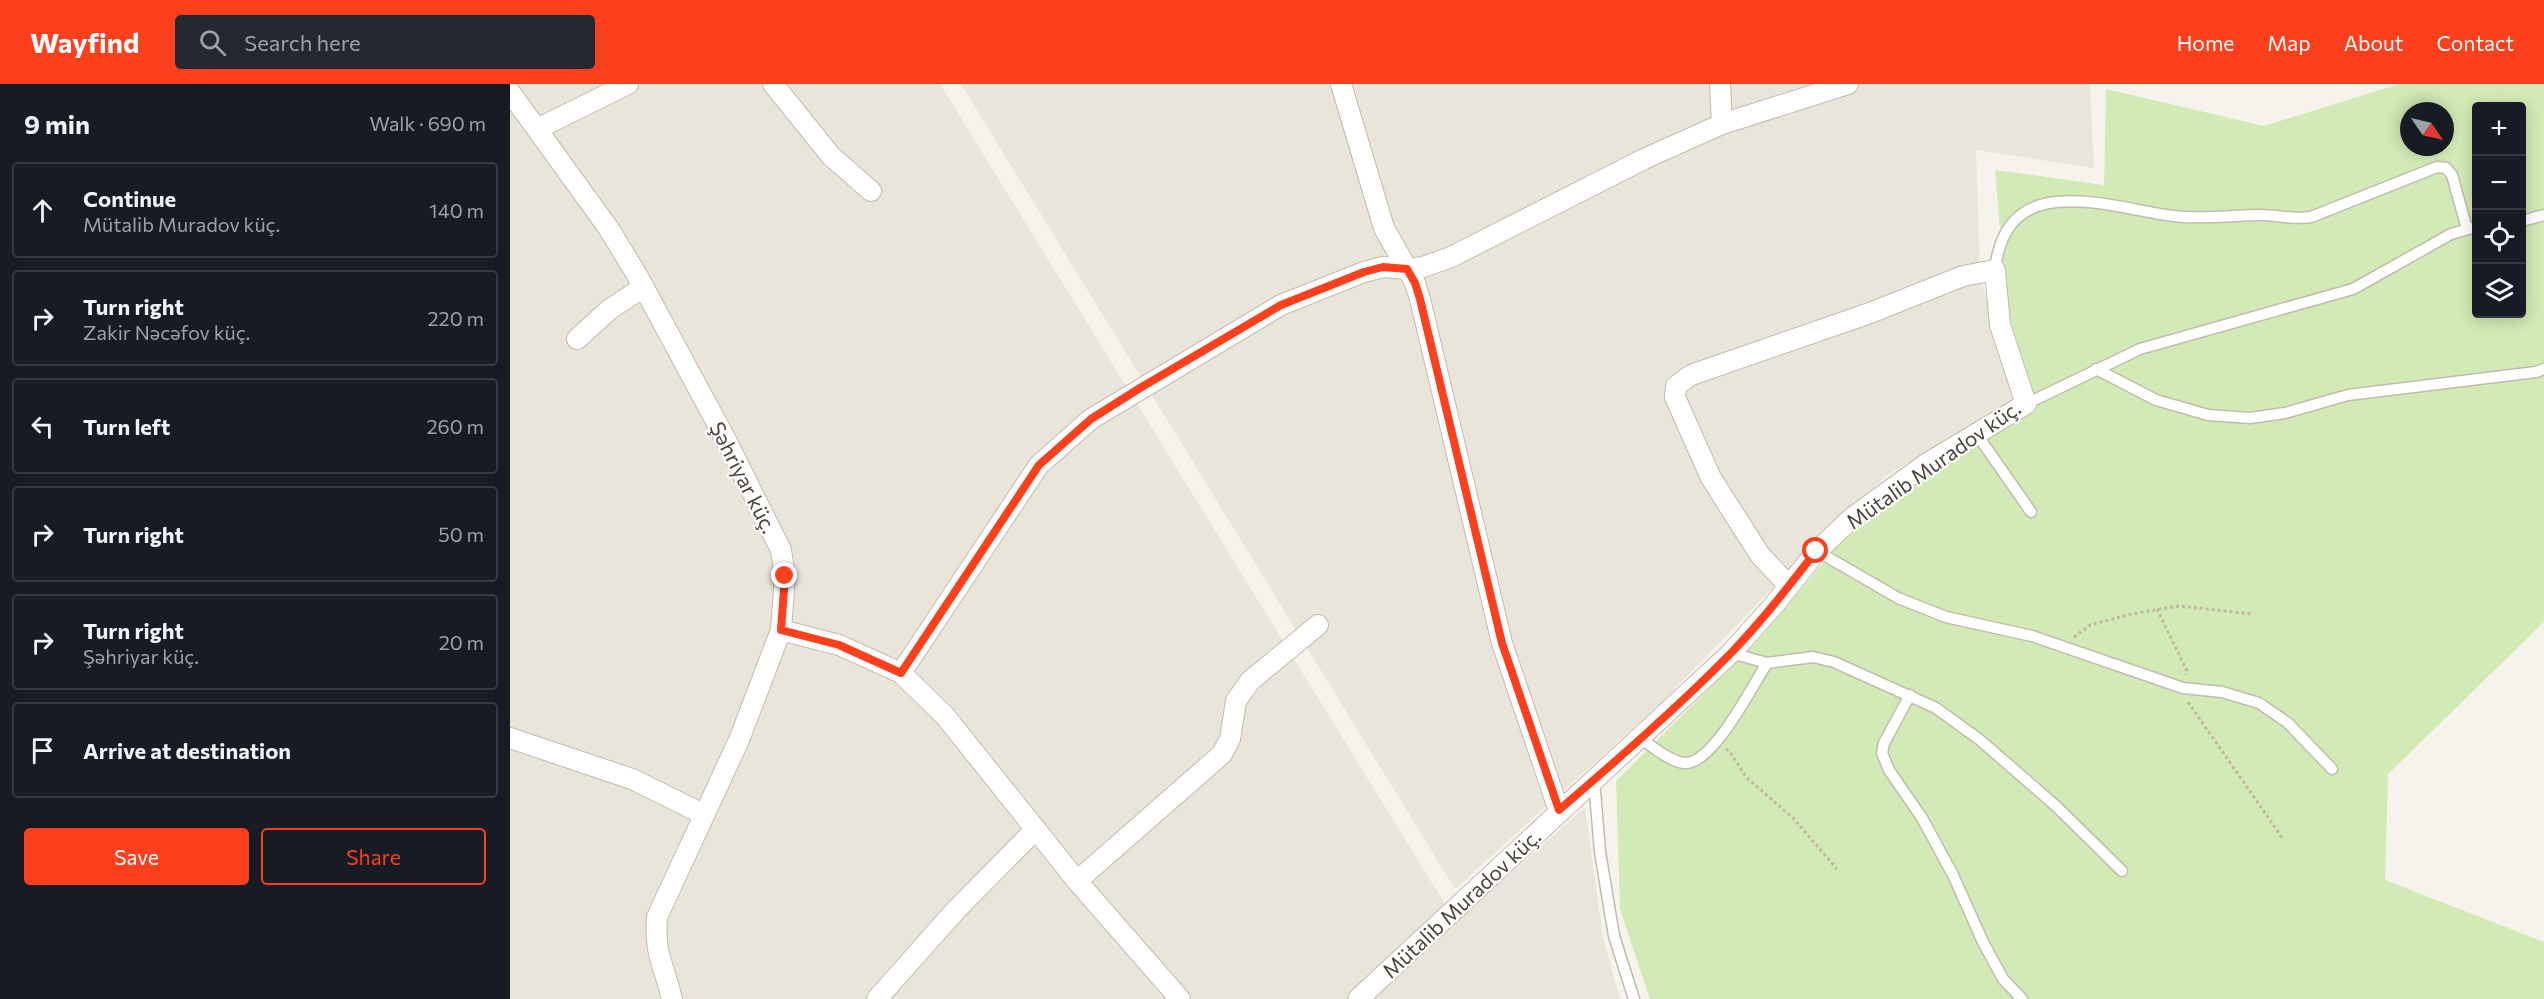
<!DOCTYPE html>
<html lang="en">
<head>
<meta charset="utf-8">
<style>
	body { margin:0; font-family:Commissioner,sans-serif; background:#242831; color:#f1f3f6 }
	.controls { position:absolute; right:18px; top:18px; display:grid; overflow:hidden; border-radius:6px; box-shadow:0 3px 15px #0003 }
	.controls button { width:54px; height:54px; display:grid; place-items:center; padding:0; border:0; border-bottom:2px solid #363941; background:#171b24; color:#f1f3f6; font:30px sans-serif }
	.compass { position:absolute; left:1890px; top:18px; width:54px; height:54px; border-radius:50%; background:#171b24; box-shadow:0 3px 15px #0003; rotate:124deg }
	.stop { position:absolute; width:18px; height:18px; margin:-14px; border:4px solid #fc3f1d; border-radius:50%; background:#fff }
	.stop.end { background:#fc3f1d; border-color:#fff; box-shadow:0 2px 6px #0008 }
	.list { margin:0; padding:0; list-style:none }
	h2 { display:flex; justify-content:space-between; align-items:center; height:78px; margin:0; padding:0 24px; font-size:26px }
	h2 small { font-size:20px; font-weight:400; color:#9ea1a6 }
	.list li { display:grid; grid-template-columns:39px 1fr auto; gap:18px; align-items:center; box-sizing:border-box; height:96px; margin:0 12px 12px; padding:0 12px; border:2px solid #363941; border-radius:6px }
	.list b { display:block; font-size:22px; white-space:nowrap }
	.list p { margin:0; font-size:20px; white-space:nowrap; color:#9ea1a6 }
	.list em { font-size:20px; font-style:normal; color:#9ea1a6 }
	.actions { display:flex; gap:12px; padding:18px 24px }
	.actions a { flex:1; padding:14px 0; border:2px solid #fc3f1d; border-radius:6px; text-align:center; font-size:21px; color:#fc3f1d }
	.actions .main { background:#fc3f1d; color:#fff }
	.icon { flex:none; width:33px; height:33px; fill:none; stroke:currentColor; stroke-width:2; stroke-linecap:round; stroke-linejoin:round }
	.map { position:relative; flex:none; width:2034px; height:915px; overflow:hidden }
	header { display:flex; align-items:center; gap:36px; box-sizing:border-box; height:84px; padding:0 30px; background:#fc3f1d; color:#fff }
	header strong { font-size:28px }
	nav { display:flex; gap:33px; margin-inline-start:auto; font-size:21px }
	.search { width:420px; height:54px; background:#242831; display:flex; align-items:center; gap:15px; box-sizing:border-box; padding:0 21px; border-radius:6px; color:#9ea1a6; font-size:22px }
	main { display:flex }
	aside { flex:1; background:#171b24 }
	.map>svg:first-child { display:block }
</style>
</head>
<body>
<header>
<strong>Wayfind</strong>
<div class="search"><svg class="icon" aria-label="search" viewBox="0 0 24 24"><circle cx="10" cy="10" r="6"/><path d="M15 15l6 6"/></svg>Search here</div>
<nav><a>Home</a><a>Map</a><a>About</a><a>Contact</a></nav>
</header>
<main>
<aside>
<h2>9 min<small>Walk · 690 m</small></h2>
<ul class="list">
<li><svg class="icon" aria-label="ahead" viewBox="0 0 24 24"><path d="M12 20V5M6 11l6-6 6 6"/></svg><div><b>Continue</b><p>Mütalib Muradov küç.</p></div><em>140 m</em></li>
<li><svg class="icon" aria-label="right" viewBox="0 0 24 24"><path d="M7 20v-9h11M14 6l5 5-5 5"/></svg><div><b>Turn right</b><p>Zakir Nəcəfov küç.</p></div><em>220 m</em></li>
<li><svg class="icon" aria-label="left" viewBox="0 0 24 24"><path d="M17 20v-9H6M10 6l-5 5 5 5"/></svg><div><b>Turn left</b></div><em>260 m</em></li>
<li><svg class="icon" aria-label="right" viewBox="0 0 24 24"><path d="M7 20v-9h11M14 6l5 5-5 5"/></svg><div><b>Turn right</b></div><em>50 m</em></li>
<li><svg class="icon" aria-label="right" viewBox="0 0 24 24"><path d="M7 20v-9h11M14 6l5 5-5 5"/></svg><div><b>Turn right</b><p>Şəhriyar küç.</p></div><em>20 m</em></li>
<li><svg class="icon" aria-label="arrive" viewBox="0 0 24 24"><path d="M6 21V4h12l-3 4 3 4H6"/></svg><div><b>Arrive at destination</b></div></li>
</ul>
<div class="actions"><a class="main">Save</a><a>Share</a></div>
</aside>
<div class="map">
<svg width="2034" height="915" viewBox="0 0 2034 915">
	<rect width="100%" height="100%" fill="#f6f3ec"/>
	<g fill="#eae5da">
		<path d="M 0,0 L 430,0 L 946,838 L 1075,723 L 1093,854 L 1110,915 L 0,915 Z"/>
		<path d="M 451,0 L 1580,0 L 1584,84 L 1466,66 L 1470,191 L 1497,291 L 1507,316 L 1379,390 L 1298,462 L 1263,504 L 1155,615 L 945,805 Z"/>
	</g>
	<path fill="#d2eab5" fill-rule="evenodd" d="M 1889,0 L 2034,0 L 2034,538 L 1878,690 L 1875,796 L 2034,858 L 2034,915 L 1140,915 L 1110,825 L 1106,697 L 1249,555 L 1331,458 L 1430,382 L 1528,323 L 1499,247 L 1485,86 L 1594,101 L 1596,5 L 1754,42 ZM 1966,22 L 2012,22 L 2012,230 L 1966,230 ZM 1899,27 L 1935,27 L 1935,63 L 1899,63 Z"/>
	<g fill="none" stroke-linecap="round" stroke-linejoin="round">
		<g stroke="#c2bbae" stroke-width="13">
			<g id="service">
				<path d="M 2012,137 L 2034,131"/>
				<path d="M 1485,186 C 1496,84 1596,123 1663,132 C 1692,136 1722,131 1750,131 C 1767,131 1784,136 1801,133 L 1927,83 L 1936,84 L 1942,91 L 1957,145"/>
				<path d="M 1586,285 L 1646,316 L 1698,331 L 1740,334 L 1775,329 L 1838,311 L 2026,288 L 2034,285"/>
				<path d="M 1516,320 L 1630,265 L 1843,205 L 1941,150 L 1966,143"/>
				<path d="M 1466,349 L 1521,428"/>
				<path d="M 1307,467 L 1388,514 L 1436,533 L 1522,552 L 1673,604 L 1712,608 L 1749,619 L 1778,639 L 1822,685"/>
				<path d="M 1221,569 L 1257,579 L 1303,573 L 1324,578 L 1426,624 L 1470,656 L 1547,723 L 1612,787"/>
				<path d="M 1400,611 L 1374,659 L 1372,669 L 1379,686 L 1412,734 L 1443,791 L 1473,858 L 1493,895 L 1512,915"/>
				<path d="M 1130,654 C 1143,663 1159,677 1174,679 C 1202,682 1243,601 1257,579"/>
				<path d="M 1084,696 L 1090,768 L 1104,852 L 1124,915"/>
			</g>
		</g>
		<g stroke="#c2bbae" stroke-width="22">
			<g id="minor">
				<path d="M 263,0 L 321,72 L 361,107"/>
				<path d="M 831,0 L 874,144 L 905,199 L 910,215 L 992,559 L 1049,727"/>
				<path d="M 1210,0 L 1212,40"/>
				<path d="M 0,8 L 99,145 L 127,191 L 216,356 L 271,466 L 275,492 L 271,546 L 229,656 L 147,833 C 144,870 154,881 162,915"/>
				<path d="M 27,45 L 118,0"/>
				<path d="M 67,255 L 100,225 L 134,203"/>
				<path d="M 271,546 L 329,561 L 391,589 L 435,632 L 567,797 L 670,915"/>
				<path d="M 391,589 L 529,381 L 581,335 L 771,221 L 854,188 L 873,183 L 897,185 L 913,183 L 941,173 L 1134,75 L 1212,40 L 1338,0"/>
				<path d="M 0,654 L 122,695 L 193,730"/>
				<path d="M 567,797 L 712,670 L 720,655 L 726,617 L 740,597 L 808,541"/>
				<path d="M 367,915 L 445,827 L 526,745"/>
				<path d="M 848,915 L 1221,569 L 1264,521 L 1307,467 L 1343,433 L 1416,380 L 1516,320 L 1490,241 L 1485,186 L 1453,192 L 1360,229 L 1181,291 L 1166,302 L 1165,313 L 1201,394 L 1250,471 L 1279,502"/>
			</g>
		</g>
		<g stroke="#c4b79f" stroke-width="3" stroke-dasharray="3 3" stroke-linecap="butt">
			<path d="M 1647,525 L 1677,587 L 1676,591"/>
			<path d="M 1564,553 L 1580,541 L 1621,530 L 1669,522 L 1742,530"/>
			<path d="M 1678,618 L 1773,755"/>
			<path d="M 1216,665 L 1220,668 L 1236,693 L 1283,734 L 1327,785"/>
		</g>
		<use href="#service" stroke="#fff" stroke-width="10"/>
		<use href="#minor" stroke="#fff" stroke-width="20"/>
	</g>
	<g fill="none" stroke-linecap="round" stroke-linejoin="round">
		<path stroke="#fc3f1d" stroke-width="8" d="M 275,492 L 271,546 L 329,561 L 391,589 L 529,381 L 581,335 L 630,304 L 771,221 L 854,188 L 873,183 L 897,185 L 905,199 L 910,215 L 992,559 L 1049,726 C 1107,676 1167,624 1221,569 C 1252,537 1279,502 1306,467"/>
	</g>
	<g text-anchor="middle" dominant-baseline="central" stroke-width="4.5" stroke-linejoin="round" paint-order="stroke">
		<g font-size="21" fill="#4b4439" stroke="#fff">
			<text transform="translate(1423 380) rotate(-35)">Mütalib Muradov küç.</text>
			<text transform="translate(234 393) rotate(63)">Şəhriyar küç.</text>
			<text transform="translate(951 819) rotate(-43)">Mütalib Muradov küç.</text>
		</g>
	</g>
</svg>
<div class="controls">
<button>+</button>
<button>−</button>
<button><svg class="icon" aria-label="locate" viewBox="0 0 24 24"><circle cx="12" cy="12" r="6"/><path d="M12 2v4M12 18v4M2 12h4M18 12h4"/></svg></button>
<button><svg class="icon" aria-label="layers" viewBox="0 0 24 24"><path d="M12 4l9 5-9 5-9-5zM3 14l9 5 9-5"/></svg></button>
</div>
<svg class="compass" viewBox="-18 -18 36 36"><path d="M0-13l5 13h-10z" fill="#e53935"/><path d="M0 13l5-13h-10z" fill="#9ea1a6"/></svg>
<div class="stop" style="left:1306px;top:467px"></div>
<div class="stop end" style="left:275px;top:492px"></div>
</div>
</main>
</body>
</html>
